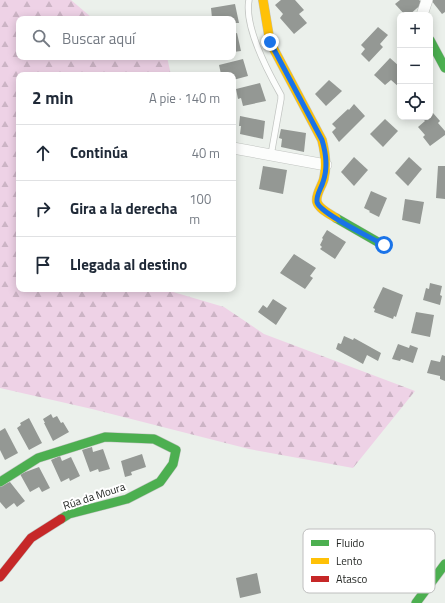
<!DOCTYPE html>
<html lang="es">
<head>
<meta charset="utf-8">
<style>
	body { margin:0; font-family:"Titillium Web",sans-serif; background:#f2f2f3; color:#1f2937 }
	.controls { position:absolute; right:12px; top:12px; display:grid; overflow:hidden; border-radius:8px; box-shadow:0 2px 10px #0003 }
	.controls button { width:36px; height:36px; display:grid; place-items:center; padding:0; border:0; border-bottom:1px solid #e0e1e3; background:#fff; color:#1f2937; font:20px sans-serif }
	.stop { position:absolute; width:12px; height:12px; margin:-9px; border:3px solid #1a73e8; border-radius:50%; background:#fff }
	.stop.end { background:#1a73e8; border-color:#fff; box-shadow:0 1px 4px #0008 }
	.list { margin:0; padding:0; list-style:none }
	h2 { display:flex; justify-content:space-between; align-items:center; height:52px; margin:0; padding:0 16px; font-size:17px }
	h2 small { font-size:13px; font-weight:400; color:#747a83 }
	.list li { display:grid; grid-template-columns:26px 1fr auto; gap:12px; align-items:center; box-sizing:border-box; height:56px; padding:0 16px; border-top:1px solid #e0e1e3 }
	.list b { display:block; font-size:15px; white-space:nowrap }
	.list em { font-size:13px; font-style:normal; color:#747a83 }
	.icon { flex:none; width:22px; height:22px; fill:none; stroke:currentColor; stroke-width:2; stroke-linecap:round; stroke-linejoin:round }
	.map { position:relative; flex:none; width:445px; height:603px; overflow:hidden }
	.search { position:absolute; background:#fff; box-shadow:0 2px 10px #0003; left:16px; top:16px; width:220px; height:44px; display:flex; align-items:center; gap:10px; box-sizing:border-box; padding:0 14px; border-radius:8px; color:#747a83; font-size:15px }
	.panel { position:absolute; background:#fff; box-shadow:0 2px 10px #0003; left:16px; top:72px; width:220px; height:220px; border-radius:8px }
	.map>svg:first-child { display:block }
</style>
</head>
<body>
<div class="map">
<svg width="445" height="603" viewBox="0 0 445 603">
	<defs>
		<pattern id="forest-firs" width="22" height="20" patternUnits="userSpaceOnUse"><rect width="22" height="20" fill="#eed2e6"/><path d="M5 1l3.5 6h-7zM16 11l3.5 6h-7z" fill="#ccb4c5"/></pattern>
	</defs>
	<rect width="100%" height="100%" fill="#ebf0eb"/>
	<path fill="url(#forest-firs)" d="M 0,0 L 71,0 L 91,17 L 97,19 L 19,19 L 19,57 L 167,57 L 171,75 L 19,75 L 19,289 L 163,289 L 224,307 L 264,334 L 415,391 L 353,468 L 249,449 L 92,409 L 0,388 Z"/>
	<g fill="#949894">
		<path d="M 281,0 L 295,0 L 304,10 L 299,14 L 307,23 L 294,34 L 280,18 L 283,14 L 275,5 Z"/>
		<path d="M 400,0 L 419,0 L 423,3 L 409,15 L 405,15 L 395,4 Z"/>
		<path d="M 431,0 L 445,0 L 445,12 L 442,14 Z"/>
		<path d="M 235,4 L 239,23 L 233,23 L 233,19 L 215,19 L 215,17 L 212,18 L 211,8 Z"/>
		<path d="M 378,27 L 388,35 L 380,44 L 383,47 L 369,62 L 361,54 L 365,49 L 361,45 Z"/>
		<path d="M 237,33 L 241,51 L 233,52 L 233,34 Z"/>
		<path d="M 390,58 L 399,66 L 400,65 L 400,86 L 399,87 L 391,80 L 385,85 L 374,75 Z"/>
		<path d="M 243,59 L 248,76 L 233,80 L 233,75 L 221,74 L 219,65 Z"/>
		<path d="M 329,80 L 342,91 L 326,106 L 315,94 Z"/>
		<path d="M 260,83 L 266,101 L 243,106 L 241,98 L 238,99 L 236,89 Z"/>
		<path d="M 354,104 L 365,116 L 339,142 L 332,132 L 336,128 L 332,124 L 348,109 L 349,110 Z"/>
		<path d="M 433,113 L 440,121 L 438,123 L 445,131 L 445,135 L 430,146 L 423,137 L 425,135 L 418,127 L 425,121 L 424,120 L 430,117 L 430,115 Z"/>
		<path d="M 240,116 L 265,121 L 263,139 L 240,134 L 241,126 L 239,126 Z"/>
		<path d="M 385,119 L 398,131 L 383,147 L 370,134 Z"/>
		<path d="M 281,129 L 306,133 L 304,152 L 281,147 L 282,139 L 279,138 Z"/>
		<path d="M 354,157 L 368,170 L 354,186 L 341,172 Z"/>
		<path d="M 409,157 L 422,169 L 408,186 L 395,173 Z"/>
		<path d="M 263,166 L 287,170 L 283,194 L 259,189 Z"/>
		<path d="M 438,166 L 445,166 L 445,199 L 436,198 Z"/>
		<path d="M 371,191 L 387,198 L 379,217 L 369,212 L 370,211 L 364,208 Z"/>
		<path d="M 405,199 L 424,202 L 420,224 L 402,220 Z"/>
		<path d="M 327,230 L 346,242 L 335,259 L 320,249 L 322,247 L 320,245 L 323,239 L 322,238 Z"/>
		<path d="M 294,254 L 316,268 L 310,276 L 313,278 L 305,289 L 280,273 Z"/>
		<path d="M 430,283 L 442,286 L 440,295 L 442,296 L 440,305 L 423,300 L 426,288 L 429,289 Z"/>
		<path d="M 383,287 L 403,295 L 396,317 L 394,316 L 393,319 L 374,312 L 375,309 L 373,308 Z"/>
		<path d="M 273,299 L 287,308 L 276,325 L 258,312 L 263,305 L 267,308 Z"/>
		<path d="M 416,312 L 434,315 L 430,337 L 411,333 Z"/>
		<path d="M 344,336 L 353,340 L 354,338 L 381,353 L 378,361 L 367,355 L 363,364 L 336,349 L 338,343 L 341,344 Z"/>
		<path d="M 398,344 L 409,348 L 410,345 L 418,348 L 413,363 L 401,359 L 400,361 L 392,359 Z"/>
		<path d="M 442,355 L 445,356 L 445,381 L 440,379 L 440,376 L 427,373 L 431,360 L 440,362 Z"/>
		<path d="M 51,414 L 53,418 L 57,416 L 61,423 L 63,422 L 69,432 L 53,441 L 44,423 L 45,423 L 43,419 Z"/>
		<path d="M 29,418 L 42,443 L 29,450 L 17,428 L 21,425 L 20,423 Z"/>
		<path d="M 5,428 L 18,453 L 5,460 L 0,450 L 0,431 Z"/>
		<path d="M 92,447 L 93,452 L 103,449 L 110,469 L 99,472 L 98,469 L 90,472 L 82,450 Z"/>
		<path d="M 142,454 L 146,467 L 131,472 L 132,475 L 125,477 L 121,461 Z"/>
		<path d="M 60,456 L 62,461 L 71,457 L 80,476 L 70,481 L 69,478 L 61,482 L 51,460 Z"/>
		<path d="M 39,467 L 50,488 L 42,492 L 39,487 L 30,492 L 20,474 Z"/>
		<path d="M 10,482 L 25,501 L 17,507 L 14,503 L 6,509 L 0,502 L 0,486 Z"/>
		<path d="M 257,573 L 261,593 L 240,598 L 236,578 Z"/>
	</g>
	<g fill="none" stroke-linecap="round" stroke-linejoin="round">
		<g stroke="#c1c4c1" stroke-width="7">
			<path id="lane" d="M 249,0 C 244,26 268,72 281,95 L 281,99 L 271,155"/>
		</g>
		<g stroke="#c1c4c1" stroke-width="12">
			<g id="street">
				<path d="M 422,15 L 427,0"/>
				<path d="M 233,148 L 326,165"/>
			</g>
		</g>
		<g stroke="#c1c4c1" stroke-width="10">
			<g id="fast">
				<path d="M 430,40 L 445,68"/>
				<path d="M 336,218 L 383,245"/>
				<path d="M 0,482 L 38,458 L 105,437 L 154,439 L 176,450 L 173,464 L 160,482 L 127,499 L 69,514 L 61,519"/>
				<path d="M 416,603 L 445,564"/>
			</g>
		</g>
		<g stroke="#c1c4c1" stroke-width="10">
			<path id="slow" d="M 263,0 L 270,42 L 322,140 C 325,152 327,165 324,178 C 323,185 315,194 317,202 C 319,209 330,214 336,218"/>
		</g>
		<g stroke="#c1c4c1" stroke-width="10">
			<path id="jam" d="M 0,577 L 31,538 L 61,519"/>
		</g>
		<use href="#lane" stroke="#fcfdfc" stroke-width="5.5"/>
		<use href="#street" stroke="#fcfdfc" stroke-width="11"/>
		<use href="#fast" stroke="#4caf50" stroke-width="9"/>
		<use href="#slow" stroke="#ffc107" stroke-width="9"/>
		<use href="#jam" stroke="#c62828" stroke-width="9"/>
	</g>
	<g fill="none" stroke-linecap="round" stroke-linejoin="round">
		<path stroke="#1a73e8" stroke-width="5" d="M 270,42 L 322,140 C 326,153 328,168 323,182 C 321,189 316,195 317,202 C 319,213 372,238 384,245"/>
	</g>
	<g text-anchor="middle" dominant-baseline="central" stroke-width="4" stroke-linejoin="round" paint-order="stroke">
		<g font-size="11" fill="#252825" stroke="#fff">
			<text transform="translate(94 496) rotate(-18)">Rúa da Moura</text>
		</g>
	</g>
	<rect x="303" y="529" width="132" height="64" rx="6" fill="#fff" stroke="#bebebe" stroke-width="1"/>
	<rect x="311" y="540" width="18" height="6" fill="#4caf50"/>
	<rect x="311" y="558" width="18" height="6" fill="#ffc107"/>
	<rect x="311" y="576" width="18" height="6" fill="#c62828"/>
	<g font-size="11" fill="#252825">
		<text x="336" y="547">Fluido</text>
		<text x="336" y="565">Lento</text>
		<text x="336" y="583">Atasco</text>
	</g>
</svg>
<div class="controls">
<button>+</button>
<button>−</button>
<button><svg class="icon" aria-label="locate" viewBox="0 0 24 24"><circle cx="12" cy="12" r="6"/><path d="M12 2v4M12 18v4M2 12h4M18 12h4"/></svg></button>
</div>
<div class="stop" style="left:384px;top:245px"></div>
<div class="stop end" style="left:270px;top:42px"></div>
<div class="search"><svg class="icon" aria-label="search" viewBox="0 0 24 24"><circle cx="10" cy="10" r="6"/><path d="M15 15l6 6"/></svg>Buscar aquí</div>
<section class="panel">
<h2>2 min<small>A pie · 140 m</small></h2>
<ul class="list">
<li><svg class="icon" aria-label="ahead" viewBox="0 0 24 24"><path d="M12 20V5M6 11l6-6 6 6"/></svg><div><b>Continúa</b></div><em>40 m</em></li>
<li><svg class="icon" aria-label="right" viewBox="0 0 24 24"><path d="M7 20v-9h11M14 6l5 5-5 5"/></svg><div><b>Gira a la derecha</b></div><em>100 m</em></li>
<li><svg class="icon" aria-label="arrive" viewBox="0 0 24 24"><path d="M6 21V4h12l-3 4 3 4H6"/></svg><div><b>Llegada al destino</b></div></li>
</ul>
</section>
</div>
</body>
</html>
